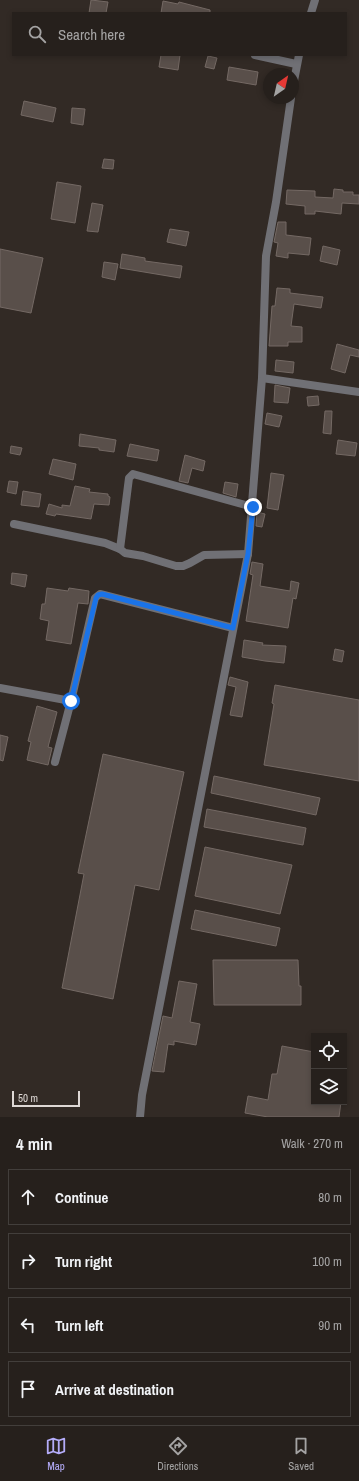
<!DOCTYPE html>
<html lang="en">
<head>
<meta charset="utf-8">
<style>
	body { margin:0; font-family:"Archivo Narrow",sans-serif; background:#322d29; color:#f1f3f6 }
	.controls { position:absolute; right:12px; bottom:12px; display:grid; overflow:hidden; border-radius:0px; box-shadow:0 2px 6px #0003 }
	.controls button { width:36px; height:36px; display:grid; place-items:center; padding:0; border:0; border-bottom:1px solid #423e3b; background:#26201c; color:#f1f3f6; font:20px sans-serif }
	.compass { position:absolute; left:263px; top:68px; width:36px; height:36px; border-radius:50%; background:#26201c; box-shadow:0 2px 6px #0003; rotate:34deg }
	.scale { position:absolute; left:12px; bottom:10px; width:68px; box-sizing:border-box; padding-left:4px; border:2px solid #ded8d5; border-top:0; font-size:11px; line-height:14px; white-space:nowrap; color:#ded8d5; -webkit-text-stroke:3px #322a25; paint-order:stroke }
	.stop { position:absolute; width:12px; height:12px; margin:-9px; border:3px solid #1a73e8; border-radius:50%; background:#fff }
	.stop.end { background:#1a73e8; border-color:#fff; box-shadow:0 1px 4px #0008 }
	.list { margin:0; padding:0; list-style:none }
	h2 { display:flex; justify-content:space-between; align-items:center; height:52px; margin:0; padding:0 16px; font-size:17px }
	h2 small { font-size:13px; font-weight:400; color:#a4a3a3 }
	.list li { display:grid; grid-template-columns:26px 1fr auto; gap:12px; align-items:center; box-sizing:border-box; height:56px; margin:0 8px 8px; padding:0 8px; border:1px solid #423e3b; border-radius:0px }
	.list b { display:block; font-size:15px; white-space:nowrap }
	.list em { font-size:13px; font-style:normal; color:#a4a3a3 }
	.icon { flex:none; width:22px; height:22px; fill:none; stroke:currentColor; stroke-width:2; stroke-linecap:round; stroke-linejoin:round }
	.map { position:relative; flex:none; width:359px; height:1117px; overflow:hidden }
	.search { position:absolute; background:#26201c; box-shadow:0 2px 6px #0003; left:12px; right:12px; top:12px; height:44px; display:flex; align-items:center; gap:10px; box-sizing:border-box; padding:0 14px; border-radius:0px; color:#a4a3a3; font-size:15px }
	.sheet { height:308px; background:#26201c }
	nav { display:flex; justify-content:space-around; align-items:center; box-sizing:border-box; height:56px; border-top:1px solid #423e3b; background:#26201c; font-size:11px; color:#a4a3a3 }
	nav a { display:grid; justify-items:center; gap:2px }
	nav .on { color:#b4acf9 }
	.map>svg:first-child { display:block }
</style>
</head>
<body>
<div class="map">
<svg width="359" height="1117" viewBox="0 0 359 1117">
	<rect width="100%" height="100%" fill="#322a25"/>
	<g fill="#594f4a" stroke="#746964">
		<path d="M 91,0 L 108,2 L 106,13 L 89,13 Z"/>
		<path d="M 163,1 L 178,4 L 179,2 L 210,10 L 210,13 L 161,13 Z"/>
		<path d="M 161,55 L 180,55 L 178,70 L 159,67 Z"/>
		<path d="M 208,56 L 217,58 L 214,69 L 205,67 Z"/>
		<path d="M 229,67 L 258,72 L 256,85 L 227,80 Z"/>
		<path d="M 24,101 L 56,108 L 53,122 L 21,115 Z"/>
		<path d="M 72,108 L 85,109 L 83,125 L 71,123 Z"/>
		<path d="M 104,159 L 114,160 L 113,169 L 102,168 Z"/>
		<path d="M 57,182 L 81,186 L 75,223 L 51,219 Z"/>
		<path d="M 334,189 L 343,190 L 343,192 L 353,192 L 353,195 L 359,195 L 359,204 L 342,203 L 341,214 L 315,211 L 315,214 L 305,214 L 305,206 L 286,204 L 287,190 L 315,191 L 315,197 L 333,198 Z"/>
		<path d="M 92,203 L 103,205 L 98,232 L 87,231 Z"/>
		<path d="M 278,222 L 286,222 L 286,235 L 311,238 L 309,255 L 288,253 L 288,258 L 276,256 L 278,243 L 274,242 Z"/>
		<path d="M 170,229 L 189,232 L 186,246 L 167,242 Z"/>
		<path d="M 323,246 L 340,250 L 337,265 L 320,261 Z"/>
		<path d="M 0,249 L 43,258 L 31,313 L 0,307 Z"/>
		<path d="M 122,254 L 145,258 L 145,261 L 182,266 L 180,278 L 120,268 Z"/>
		<path d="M 104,262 L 118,264 L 115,280 L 102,277 Z"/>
		<path d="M 277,288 L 290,289 L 290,293 L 323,297 L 321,308 L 294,304 L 291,326 L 302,327 L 302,342 L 288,342 L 288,346 L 269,346 L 272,306 L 275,306 Z"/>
		<path d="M 337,344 L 359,350 L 359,357 L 350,355 L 345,373 L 331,369 Z"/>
		<path d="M 276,360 L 294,362 L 293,373 L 275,371 Z"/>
		<path d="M 275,385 L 290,388 L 288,403 L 274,402 Z"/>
		<path d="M 318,396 L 319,405 L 308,406 L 307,397 Z"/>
		<path d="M 325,411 L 332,411 L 331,434 L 323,433 Z"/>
		<path d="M 267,413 L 282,416 L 279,427 L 265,424 Z"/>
		<path d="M 80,434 L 116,440 L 114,452 L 99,450 L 99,448 L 79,446 Z"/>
		<path d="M 338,440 L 357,443 L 355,456 L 336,454 Z"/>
		<path d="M 130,444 L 159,450 L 157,461 L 127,456 Z"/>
		<path d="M 11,446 L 22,448 L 20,455 L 10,453 Z"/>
		<path d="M 185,455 L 205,461 L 203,471 L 192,468 L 188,483 L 179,481 Z"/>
		<path d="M 53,459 L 76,464 L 73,480 L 49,474 Z"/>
		<path d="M 271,473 L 284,475 L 278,510 L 267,508 Z"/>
		<path d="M 9,481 L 18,482 L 16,494 L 7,492 Z"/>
		<path d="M 225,482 L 238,484 L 236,497 L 223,493 Z"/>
		<path d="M 75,486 L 90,489 L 89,492 L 108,494 L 108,496 L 110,497 L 109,505 L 94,504 L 91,519 L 56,514 L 55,516 L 46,514 L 49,504 L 62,508 L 62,505 L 70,506 Z"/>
		<path d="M 23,491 L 41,494 L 39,507 L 21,505 Z"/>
		<path d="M 257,512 L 265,514 L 262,527 L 256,526 Z"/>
		<path d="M 252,562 L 263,564 L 260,586 L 290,591 L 291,581 L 299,583 L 296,599 L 293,598 L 288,628 L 246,621 L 253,575 L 250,574 Z"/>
		<path d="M 12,573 L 27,575 L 25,587 L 11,584 Z"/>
		<path d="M 47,588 L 68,591 L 69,588 L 89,591 L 88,604 L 78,603 L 71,644 L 46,640 L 49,621 L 40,619 L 42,604 L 45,604 Z"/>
		<path d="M 244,640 L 263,643 L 262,645 L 286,646 L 284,663 L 265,661 L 242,657 Z"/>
		<path d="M 335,649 L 344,651 L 342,662 L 333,660 Z"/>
		<path d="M 230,677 L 248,682 L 242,717 L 230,715 L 236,687 L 228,685 Z"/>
		<path d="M 275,685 L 359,700 L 359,781 L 264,765 L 274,704 L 272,703 Z"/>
		<path d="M 37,706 L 57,712 L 48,747 L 52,748 L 48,765 L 27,760 L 31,742 L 28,741 Z"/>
		<path d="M 0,735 L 8,737 L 3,761 L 0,760 Z"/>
		<path d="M 103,754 L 184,772 L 159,890 L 135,885 L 113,999 L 62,988 L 84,874 L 78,873 Z"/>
		<path d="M 214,776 L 320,798 L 316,815 L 211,793 Z"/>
		<path d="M 207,809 L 306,828 L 303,845 L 204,827 Z"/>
		<path d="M 205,847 L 292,865 L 280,914 L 195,896 Z"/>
		<path d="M 195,910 L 280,928 L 276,946 L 191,929 Z"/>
		<path d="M 213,960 L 298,960 L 299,986 L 301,986 L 301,1005 L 214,1005 Z"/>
		<path d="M 179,981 L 197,984 L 190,1022 L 200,1024 L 196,1045 L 174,1041 L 174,1045 L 168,1044 L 164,1072 L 152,1071 L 163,1016 L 172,1018 Z"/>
		<path d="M 282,1046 L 314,1052 L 314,1102 L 341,1102 L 339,1117 L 268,1117 L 245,1113 L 248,1096 L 268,1100 L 272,1074 L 277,1074 Z"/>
	</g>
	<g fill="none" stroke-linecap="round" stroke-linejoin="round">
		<g stroke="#707075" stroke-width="8">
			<path d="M 255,55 L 296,64"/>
			<path d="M 262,378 L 359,392"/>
			<path d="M 14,524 L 105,543 L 120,549 L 125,553 L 143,556 L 176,566 L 183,566 L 190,563 L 204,555 L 248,554"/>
			<path d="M 120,549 L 129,478 L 133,474 L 253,507"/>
			<path d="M 0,688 L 71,701 L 95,598 L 100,594 L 233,628"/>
			<path d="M 55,762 L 71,701"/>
		</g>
		<g stroke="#707075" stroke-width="8">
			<path d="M 311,13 L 315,0"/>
			<path d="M 293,86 L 299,55"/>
			<path d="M 140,1117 L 142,1095 L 248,554 L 262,378 L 266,256 L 276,202 L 291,98"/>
		</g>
	</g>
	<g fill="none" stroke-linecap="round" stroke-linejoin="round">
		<path stroke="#1a73e8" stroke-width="5" d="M 71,701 L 96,598 L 98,595 L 102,594 L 233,628 L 248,554 L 253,507"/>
	</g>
</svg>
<div class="controls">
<button><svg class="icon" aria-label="locate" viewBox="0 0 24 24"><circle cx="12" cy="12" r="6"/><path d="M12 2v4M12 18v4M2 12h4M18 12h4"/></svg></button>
<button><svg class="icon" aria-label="layers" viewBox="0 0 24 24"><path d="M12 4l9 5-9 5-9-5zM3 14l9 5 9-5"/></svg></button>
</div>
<svg class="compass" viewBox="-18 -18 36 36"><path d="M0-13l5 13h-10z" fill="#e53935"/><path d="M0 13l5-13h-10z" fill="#a4a3a3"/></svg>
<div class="scale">50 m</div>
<div class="stop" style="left:71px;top:701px"></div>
<div class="stop end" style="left:253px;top:507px"></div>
<div class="search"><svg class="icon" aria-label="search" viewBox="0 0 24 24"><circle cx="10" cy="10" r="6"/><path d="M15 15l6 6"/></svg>Search here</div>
</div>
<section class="sheet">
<h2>4 min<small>Walk · 270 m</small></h2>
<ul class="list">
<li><svg class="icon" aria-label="ahead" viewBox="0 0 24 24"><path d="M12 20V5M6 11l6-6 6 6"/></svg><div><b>Continue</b></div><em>80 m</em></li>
<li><svg class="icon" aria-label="right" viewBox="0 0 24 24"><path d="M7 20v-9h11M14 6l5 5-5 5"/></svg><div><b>Turn right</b></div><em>100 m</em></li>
<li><svg class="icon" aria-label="left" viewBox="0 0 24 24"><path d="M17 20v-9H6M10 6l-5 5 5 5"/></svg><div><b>Turn left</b></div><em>90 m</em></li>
<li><svg class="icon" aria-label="arrive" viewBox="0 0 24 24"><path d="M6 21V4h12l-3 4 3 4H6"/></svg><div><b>Arrive at destination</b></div></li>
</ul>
</section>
<nav>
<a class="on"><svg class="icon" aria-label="map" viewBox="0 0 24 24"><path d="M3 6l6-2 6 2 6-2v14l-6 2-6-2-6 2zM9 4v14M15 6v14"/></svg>Map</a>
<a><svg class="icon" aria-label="directions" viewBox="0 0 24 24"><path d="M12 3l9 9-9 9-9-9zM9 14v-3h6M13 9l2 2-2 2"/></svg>Directions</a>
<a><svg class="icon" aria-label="saved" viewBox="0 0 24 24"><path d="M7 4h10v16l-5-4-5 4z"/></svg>Saved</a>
</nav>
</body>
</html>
